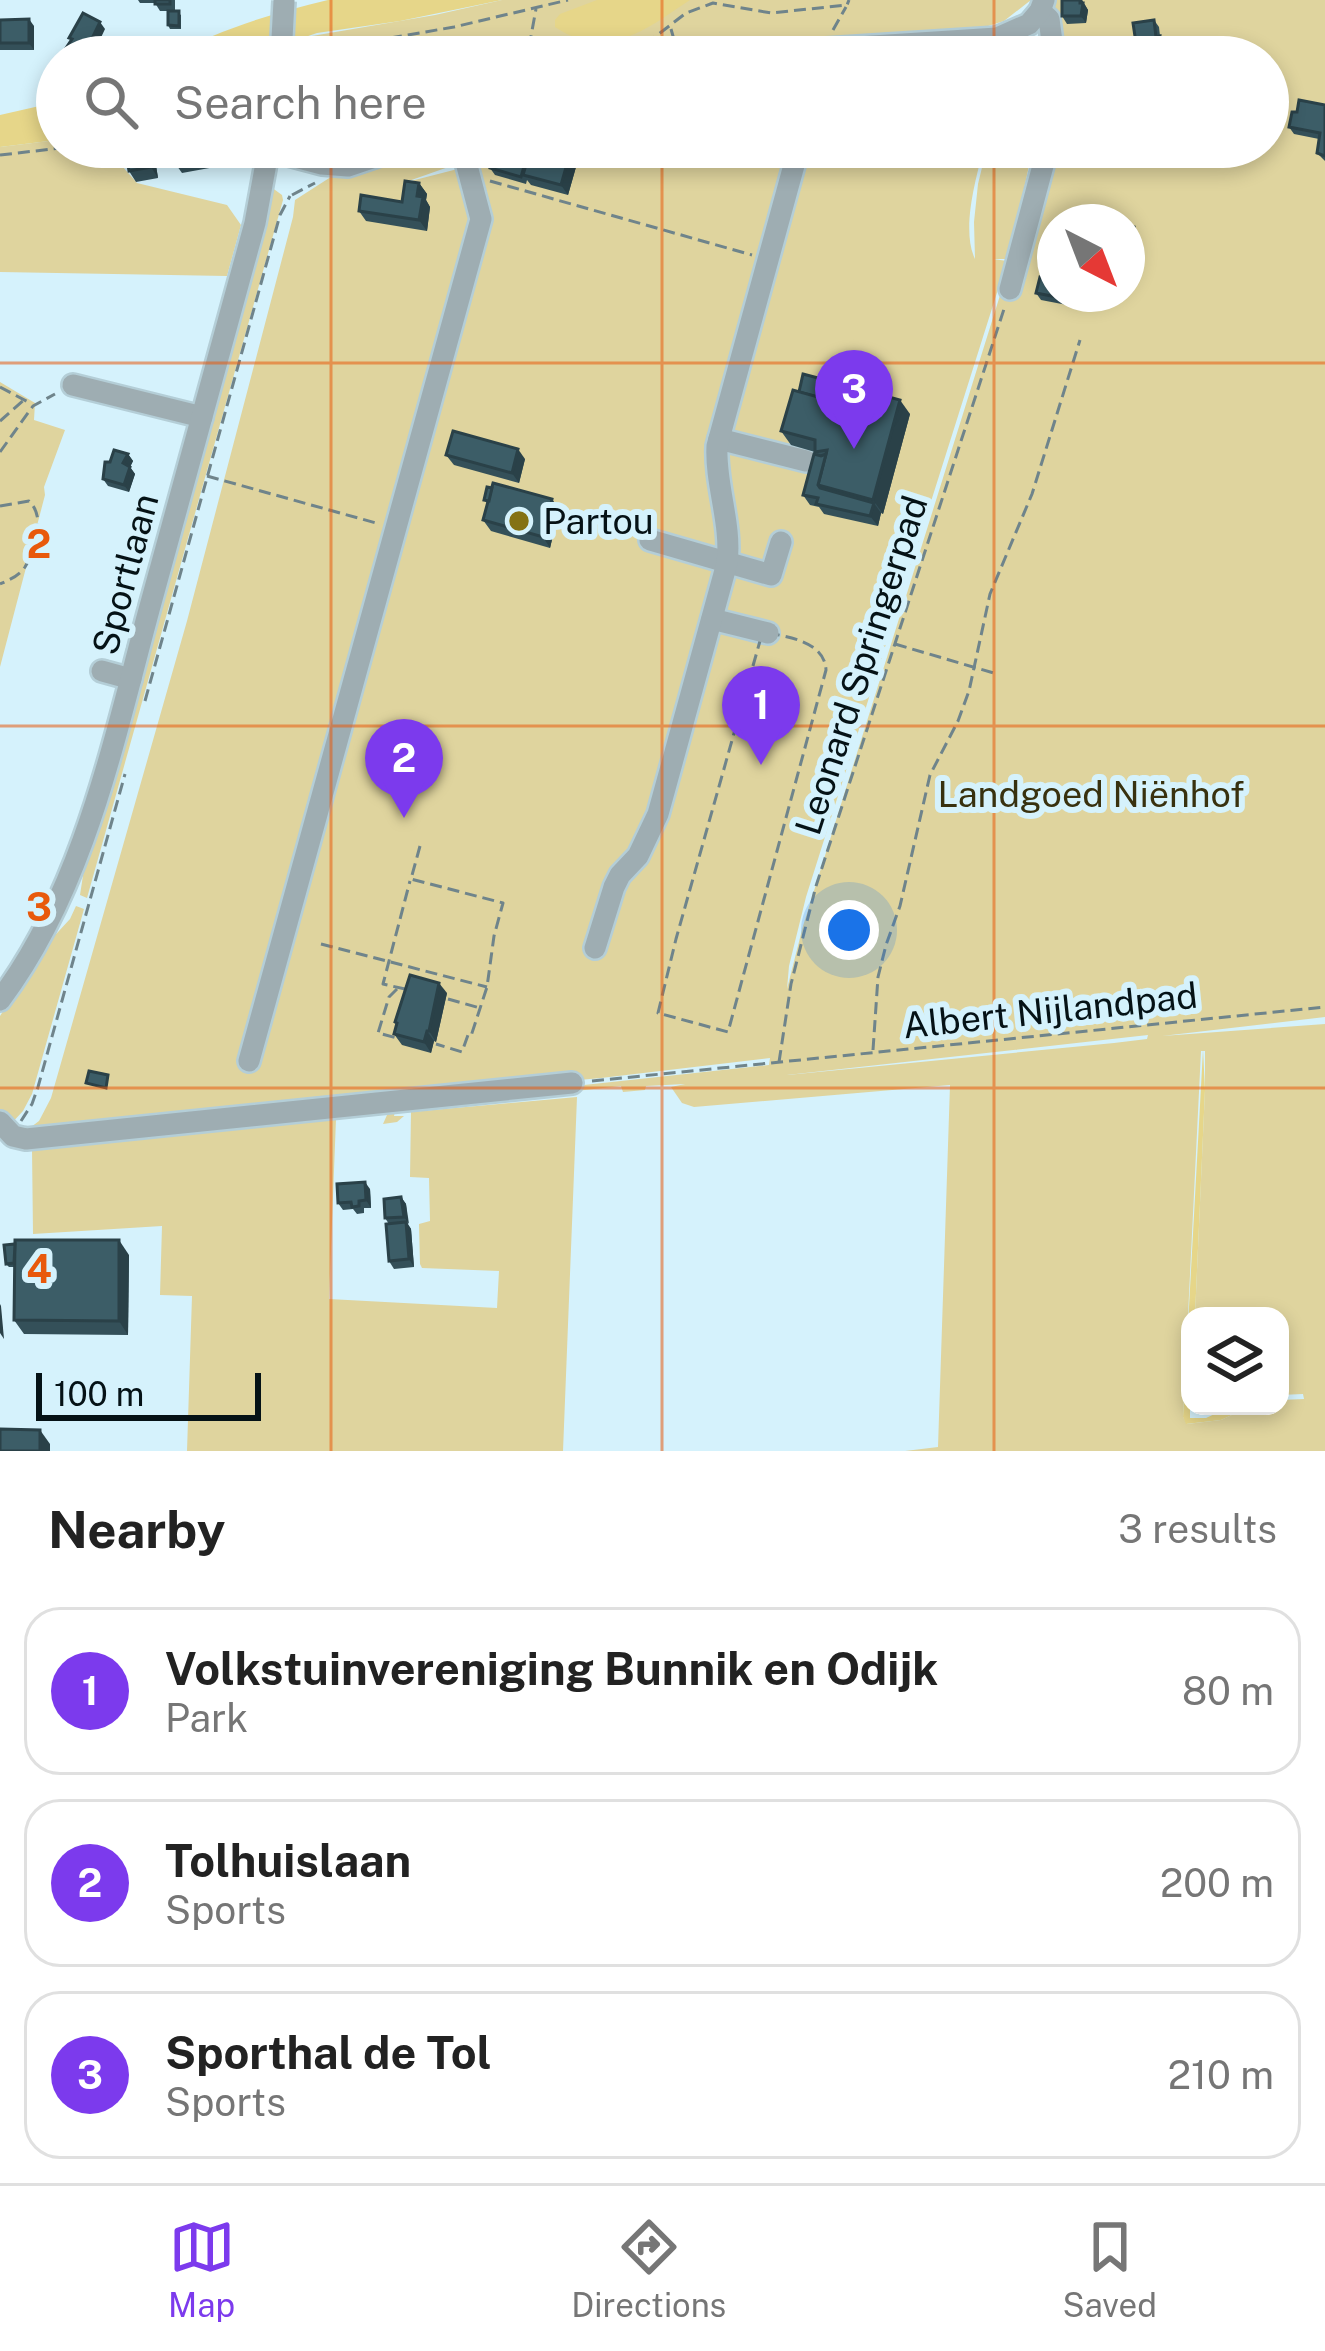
<!DOCTYPE html>
<html lang="en">
<head>
<meta charset="utf-8">
<style>
	body { margin:0; font-family:"Public Sans",sans-serif; background:#f6f6f6; color:#222 }
	.controls { position:absolute; right:36px; bottom:36px; display:grid; overflow:hidden; border-radius:24px; box-shadow:0 6px 18px #0003 }
	.controls button { width:108px; height:108px; display:grid; place-items:center; padding:0; border:0; border-bottom:3px solid #e0e0e0; background:#fff; color:#222; font:60px sans-serif }
	.compass { position:absolute; left:1037px; top:204px; width:108px; height:108px; border-radius:50%; background:#fff; box-shadow:0 6px 18px #0003; rotate:138deg }
	.scale { position:absolute; left:36px; bottom:30px; width:225px; box-sizing:border-box; padding-left:12px; border:6px solid #051216; border-top:0; font-size:33px; line-height:42px; white-space:nowrap; color:#051216; -webkit-text-stroke:9px #d5f2fc; paint-order:stroke }
	.you { position:absolute; left:849px; top:930px; width:42px; height:42px; margin:-30px; border:9px solid #fff; border-radius:50%; background:#1a73e8; box-shadow:0 0 0 18px #1a73e833 }
	.badge { display:grid; place-items:center; width:78px; height:78px; border-radius:50%; background:#7c3aed; color:#fff; font-size:39px; font-weight:700 }
	.pin { position:absolute; translate:-50% -99px; filter:drop-shadow(0 3px 6px #0008) }
	.pin::after { content:''; position:absolute; top:63px; width:42px; height:36px; background:inherit; clip-path:polygon(0 0,100% 0,50% 100%) }
	.list { margin:0; padding:0; list-style:none }
	h2 { display:flex; justify-content:space-between; align-items:center; height:156px; margin:0; padding:0 48px; font-size:51px }
	h2 small { font-size:39px; font-weight:400; color:#767676 }
	.list li { display:grid; grid-template-columns:78px 1fr auto; gap:36px; align-items:center; box-sizing:border-box; height:168px; margin:0 24px 24px; padding:0 24px; border:3px solid #e0e0e0; border-radius:36px }
	.list b { display:block; font-size:45px; white-space:nowrap }
	.list p { margin:0; font-size:39px; white-space:nowrap; color:#767676 }
	.list em { font-size:39px; font-style:normal; color:#767676 }
	.icon { flex:none; width:66px; height:66px; fill:none; stroke:currentColor; stroke-width:2; stroke-linecap:round; stroke-linejoin:round }
	.map { position:relative; flex:none; width:1325px; height:1451px; overflow:hidden }
	.search { position:absolute; background:#fff; box-shadow:0 6px 18px #0003; left:36px; right:36px; top:36px; height:132px; display:flex; align-items:center; gap:30px; box-sizing:border-box; padding:0 42px; border-radius:66px; color:#767676; font-size:45px }
	.sheet { height:732px; background:#fff }
	nav { display:flex; justify-content:space-around; align-items:center; box-sizing:border-box; height:168px; border-top:3px solid #e0e0e0; background:#fff; font-size:33px; color:#767676 }
	nav a { display:grid; justify-items:center; gap:6px }
	nav .on { color:#7c3aed }
	.map>svg:first-child { display:block }
</style>
</head>
<body>
<div class="map">
<svg width="1325" height="1451" viewBox="0 0 1325 1451">
	<rect width="100%" height="100%" fill="#d5f2fc"/>
	<g fill="#dfd49e" fill-rule="evenodd">
		<path d="M 502,0 L 1031,0 L 1004,21 L 985,27 L 923,31 L 717,57 L 303,57 L 306,37 L 435,15 Z"/>
		<path d="M 1045,0 L 1325,0 L 1325,1017 L 1162,1036 L 1325,1024 L 1325,1451 L 905,1451 L 938,1447 L 950,1085 L 694,1107 L 682,1103 L 671,1087 L 685,1084 L 646,1086 L 645,1090 L 623,1092 L 621,1086 L 395,1111 L 394,1116 L 404,1116 L 397,1122 L 383,1124 L 391,1106 L 769,1065 L 770,1058 L 601,1078 L 27,1130 L 39,1121 L 51,1098 L 187,621 L 293,217 L 295,200 L 337,173 L 419,147 L 458,147 L 460,157 L 454,165 L 403,183 L 481,163 L 473,147 L 984,147 C 976,178 961,230 975,259 L 974,222 L 978,184 L 987,147 L 1033,147 L 1009,259 L 993,259 L 1007,261 L 806,897 L 789,966 L 787,989 L 803,926 L 1012,257 L 1036,147 L 1268,147 L 1268,57 L 1047,57 ZM 1055,222 L 1127,222 L 1127,294 L 1055,294 ZM 1148,1035 L 1147,1039 L 1114,1043 L 787,1075 ZM 1201,1051 L 1205,1051 L 1205,1090 L 1195,1316 L 1280,1316 L 1280,1395 L 1303,1394 L 1304,1399 L 1280,1400 L 1280,1406 L 1251,1406 L 1221,1420 L 1187,1424 L 1183,1417 Z"/>
		<path d="M 57,140 L 57,147 L 116,147 L 122,166 L 137,183 L 227,205 L 241,225 L 227,276 L 0,272 L 0,147 Z"/>
		<path d="M 271,187 L 282,195 L 283,200 L 87,898 L 80,895 L 86,856 Z"/>
		<path d="M 0,382 L 35,403 L 34,420 L 65,430 L 44,487 L 45,495 L 0,667 Z"/>
		<path d="M 76,906 L 84,909 L 32,1094 L 23,1111 L 9,1126 L 0,1115 L 0,1016 L 46,945 L 70,919 Z"/>
		<path d="M 577,1097 L 563,1451 L 187,1451 L 192,1296 L 160,1295 L 162,1226 L 33,1234 L 32,1149 L 336,1119 L 329,1299 L 497,1308 L 499,1271 L 422,1268 L 420,1264 L 419,1224 L 430,1221 L 429,1178 L 410,1177 L 411,1112 Z"/>
	</g>
	<g fill="#e6d689">
		<path d="M 328,0 L 502,0 L 400,21 L 317,33 L 247,57 L 168,57 C 221,29 270,14 328,0 Z"/>
		<path d="M 597,0 L 690,0 C 646,29 608,62 555,27 L 555,20 L 560,14 Z"/>
		<path d="M 57,102 L 57,140 L 0,147 L 0,115 Z"/>
		<path d="M 1203,1050 L 1205,1090 L 1195,1316 L 1190,1316 L 1190,1418 L 1206,1418 L 1232,1406 L 1251,1406 L 1221,1420 L 1186,1424 L 1183,1417 Z"/>
	</g>
	<g fill="none" stroke-linecap="round" stroke-linejoin="round">
		<g stroke="#b4ced7" stroke-width="26">
			<g id="minor">
				<path d="M 1040,11 L 1049,19 L 1054,57"/>
				<path d="M 753,57 L 826,49 L 997,38 L 1029,24 L 1040,11 L 1044,0"/>
				<path d="M 269,150 L 322,164 L 348,166 L 404,147"/>
				<path d="M 1010,289 L 1048,147"/>
				<path d="M 73,385 L 202,417"/>
				<path d="M 719,439 L 806,461"/>
				<path d="M 650,540 L 771,575 L 781,542"/>
				<path d="M 712,619 L 768,633"/>
				<path d="M 102,671 L 131,679"/>
				<path d="M 595,948 L 614,887 L 620,875 L 638,856 L 658,814 L 727,563 C 732,524 715,485 717,446 L 799,147"/>
				<path d="M 0,1000 C 84,888 113,743 149,610 C 185,481 220,352 255,223 L 269,147"/>
				<path d="M 249,1061 L 481,219 L 462,147"/>
				<path d="M 0,1122 L 13,1136 L 26,1139 L 572,1083"/>
			</g>
		</g>
		<g stroke="#6f848b" stroke-width="3" stroke-dasharray="12 6" stroke-linecap="butt">
			<path d="M 671,29 L 679,57"/>
			<path d="M 833,30 L 846,7"/>
			<path d="M 303,46 L 323,53 L 344,46 L 454,27 L 568,0"/>
			<path d="M 529,47 L 536,9"/>
			<path d="M 504,57 L 529,49 L 559,55 L 618,52 L 651,40 L 686,13 L 713,3 L 771,13 L 847,5 L 849,0"/>
			<path d="M 0,155 L 70,147"/>
			<path d="M 414,162 L 445,153"/>
			<path d="M 490,181 L 752,255"/>
			<path d="M 292,195 L 315,183"/>
			<path d="M 0,387 L 30,403"/>
			<path d="M 0,421 L 25,399"/>
			<path d="M 0,452 L 33,406 L 55,394"/>
			<path d="M 207,476 L 376,523"/>
			<path d="M 0,506 L 29,501 C 46,517 36,549 25,567 C 19,576 9,580 0,584"/>
			<path d="M 768,633 C 791,637 825,643 826,670 L 728,1032 L 658,1013 L 676,939 L 760,641 Z"/>
			<path d="M 895,644 L 997,674"/>
			<path d="M 145,701 L 280,215 L 290,196"/>
			<path d="M 420,846 L 411,879 L 503,903 L 494,936 L 487,987 L 471,1036 L 468,1035 L 462,1052 L 436,1044"/>
			<path d="M 321,944 L 487,987"/>
			<path d="M 397,989 L 389,997 L 378,1033 L 397,1038"/>
			<path d="M 405,989 L 383,984 L 410,881"/>
			<path d="M 448,999 L 480,1008"/>
			<path d="M 873,1050 L 878,977 L 886,945 L 900,906 L 930,775 L 958,721 L 969,691 L 990,594 L 1032,494 L 1080,340"/>
			<path d="M 779,1062 L 791,984 L 816,886 L 1005,306"/>
			<path d="M 592,1081 L 1325,1007"/>
			<path d="M 21,1121 L 32,1104 L 38,1087 L 125,774"/>
		</g>
		<use href="#minor" stroke="#9eadb2" stroke-width="21"/>
		<g stroke="#b4ced7" stroke-width="26" stroke-linecap="butt">
			<path id="minor-bridge" d="M 281,57 L 284,1"/>
		</g>
		<use href="#minor-bridge" stroke="#9eadb2" stroke-width="21"/>
	</g>
	<g fill="#345059">
		<path d="M 138,0 L 175,0 L 175,11 L 181,15 L 181,29 L 170,29 L 168,25 L 168,11 L 160,11 L 155,3 L 140,3 Z"/>
		<path d="M 1062,0 L 1082,0 L 1088,10 L 1086,23 L 1067,24 L 1062,16 Z"/>
		<path d="M 0,20 L 34,26 L 34,50 L 0,50 Z"/>
		<path d="M 1154,20 L 1159,27 L 1160,36 L 1164,41 L 1188,52 L 1187,57 L 1134,57 L 1132,54 L 1136,43 Z"/>
		<path d="M 1325,105 L 1325,161 L 1317,153 L 1319,139 L 1294,134 L 1289,127 L 1297,112 Z"/>
		<path d="M 110,147 L 153,147 L 158,178 L 136,182 L 129,171 L 127,159 L 118,161 Z"/>
		<path d="M 174,147 L 222,147 L 226,165 L 182,173 L 177,166 Z"/>
		<path d="M 576,167 L 568,195 L 531,185 L 527,180 L 526,184 L 495,175 L 490,168 Z"/>
		<path d="M 419,183 L 427,194 L 426,200 L 430,207 L 427,231 L 366,221 L 359,211 L 402,202 Z"/>
		<path d="M 1036,293 L 1067,294 L 1069,298 L 1067,305 L 1041,300 Z"/>
		<path d="M 852,387 L 910,414 L 883,514 L 881,513 L 878,526 L 824,514 L 819,507 L 810,505 L 803,495 L 818,455 L 815,452 L 791,445 L 781,431 L 799,392 Z"/>
		<path d="M 128,454 L 133,461 L 130,467 L 135,474 L 129,492 L 108,486 L 103,479 L 110,462 Z"/>
		<path d="M 446,455 L 525,459 L 519,483 L 454,465 Z"/>
		<path d="M 552,499 L 559,510 L 550,548 L 491,531 L 483,520 L 488,504 L 484,500 Z"/>
		<path d="M 447,993 L 436,1042 L 434,1041 L 431,1053 L 402,1045 L 394,1034 L 397,1025 L 395,1022 Z"/>
		<path d="M 370,1189 L 371,1208 L 364,1208 L 364,1213 L 357,1214 L 353,1209 L 343,1210 L 338,1203 Z"/>
		<path d="M 401,1197 L 406,1204 L 408,1224 L 411,1229 L 414,1267 L 394,1269 L 389,1261 L 389,1224 L 385,1218 Z"/>
		<path d="M 129,1255 L 128,1335 L 24,1334 L 14,1320 L 14,1267 L 9,1267 L 6,1264 Z"/>
	</g>
	<g fill="#2a4148">
		<path d="M 1080,0 L 1082,0 L 1088,10 L 1086,23 L 1081,16 Z"/>
		<path d="M 29,19 L 34,26 L 34,50 L 29,43 Z"/>
		<path d="M 100,22 L 105,29 L 92,57 L 86,51 Z"/>
		<path d="M 1183,45 L 1188,52 L 1187,57 L 1180,57 Z"/>
		<path d="M 147,147 L 153,147 L 158,178 L 151,167 Z"/>
		<path d="M 219,147 L 222,147 L 226,165 L 221,158 Z"/>
		<path d="M 569,157 L 576,167 L 568,195 L 561,185 Z"/>
		<path d="M 419,183 L 427,194 L 426,200 L 430,207 L 427,231 L 419,220 L 417,196 Z"/>
		<path d="M 900,400 L 910,414 L 883,514 L 873,500 Z"/>
		<path d="M 518,449 L 525,459 L 519,483 L 512,473 Z"/>
		<path d="M 128,454 L 133,461 L 130,467 L 135,474 L 129,492 L 124,485 L 123,463 Z"/>
		<path d="M 552,499 L 559,510 L 550,548 L 543,537 Z"/>
		<path d="M 874,503 L 881,513 L 878,526 L 870,516 Z"/>
		<path d="M 439,983 L 447,993 L 436,1042 L 429,1031 Z"/>
		<path d="M 427,1031 L 434,1041 L 431,1053 L 424,1042 Z"/>
		<path d="M 365,1182 L 370,1189 L 371,1208 L 366,1200 Z"/>
		<path d="M 401,1197 L 406,1204 L 409,1224 L 404,1217 Z"/>
		<path d="M 406,1222 L 411,1229 L 414,1267 L 409,1259 Z"/>
		<path d="M 119,1240 L 129,1255 L 128,1335 L 119,1321 Z"/>
		<path d="M 0,1304 L 1,1306 L 4,1339 L 0,1333 Z"/>
		<path d="M 40,1430 L 50,1444 L 50,1451 L 40,1451 Z"/>
	</g>
	<g fill="#3c5d67" stroke="#2a4148" stroke-width="3">
		<rect x="155" y="0" width="15" height="4"/>
		<path d="M 1062,0 L 1080,0 L 1080,3 L 1083,3 L 1081,16 L 1062,16 Z"/>
		<path d="M 168,11 L 179,11 L 179,26 L 168,25 Z"/>
		<path d="M 83,13 L 100,22 L 86,51 L 93,55 L 92,57 L 78,57 L 78,56 L 66,48 L 72,39 L 69,38 Z"/>
		<path d="M 29,19 L 29,43 L 0,43 L 0,20 Z"/>
		<path d="M 1154,20 L 1156,37 L 1160,36 L 1160,40 L 1183,45 L 1180,57 L 1170,57 L 1171,54 L 1157,51 L 1132,54 L 1130,43 L 1136,43 L 1133,23 Z"/>
		<path d="M 1088,39 L 1088,51 L 1074,51 L 1074,40 Z"/>
		<path d="M 1299,100 L 1325,105 L 1325,156 L 1317,153 L 1320,133 L 1289,127 L 1292,112 L 1297,112 Z"/>
		<path d="M 134,147 L 147,147 L 151,167 L 129,171 L 126,153 L 135,151 Z"/>
		<path d="M 174,147 L 219,147 L 221,158 L 177,166 Z"/>
		<path d="M 515,147 L 529,149 L 521,177 L 490,168 L 494,150 L 513,155 Z"/>
		<path d="M 531,147 L 569,157 L 561,185 L 523,175 Z"/>
		<path d="M 405,181 L 419,183 L 417,196 L 423,197 L 419,220 L 359,211 L 361,195 L 402,202 Z"/>
		<path d="M 1127,226 L 1134,227 L 1132,238 L 1127,236 Z"/>
		<path d="M 1049,273 L 1055,274 L 1055,294 L 1063,294 L 1062,298 L 1036,293 L 1040,277 L 1047,278 Z"/>
		<path d="M 803,374 L 837,383 L 832,401 L 799,392 Z"/>
		<path d="M 838,378 L 847,380 L 845,385 L 900,400 L 873,500 L 818,485 L 827,450 L 815,452 L 815,440 L 781,431 L 793,390 L 832,401 Z"/>
		<path d="M 453,431 L 518,449 L 512,473 L 446,455 Z"/>
		<path d="M 114,450 L 128,454 L 123,463 L 130,467 L 124,485 L 103,479 L 105,462 L 110,462 Z"/>
		<path d="M 814,454 L 821,456 L 826,454 L 818,485 L 820,488 L 874,503 L 870,516 L 816,504 L 818,498 L 803,495 Z"/>
		<path d="M 493,483 L 552,499 L 543,537 L 483,520 Z"/>
		<path d="M 487,487 L 492,488 L 489,501 L 484,500 Z"/>
		<path d="M 410,975 L 439,983 L 429,1031 L 427,1031 L 424,1042 L 394,1034 L 397,1023 L 395,1022 Z"/>
		<path d="M 89,1071 L 108,1075 L 106,1088 L 86,1083 Z"/>
		<path d="M 365,1182 L 366,1200 L 359,1201 L 359,1206 L 352,1207 L 351,1202 L 338,1203 L 337,1184 Z"/>
		<path d="M 401,1197 L 404,1217 L 385,1218 L 384,1199 Z"/>
		<path d="M 406,1222 L 409,1259 L 389,1261 L 386,1224 Z"/>
		<path d="M 15,1240 L 119,1240 L 119,1321 L 14,1320 Z"/>
		<path d="M 15,1244 L 14,1263 L 6,1264 L 4,1245 Z"/>
		<path d="M 0,1429 L 40,1430 L 40,1451 L 0,1451 Z"/>
	</g>
	<path fill="none" stroke="#e8590c" stroke-width="3" stroke-opacity="0.55" d="M 331,0 L 331,57M 662,0 L 662,57M 994,0 L 994,57M 331,147 L 331,1451M 662,147 L 662,1451M 994,147 L 994,1451M 0,363 L 1325,363M 0,726 L 1325,726M 0,1088 L 1325,1088"/>
	<circle fill="#847214" stroke="#d5f2fc" stroke-width="4.5" cx="519" cy="521" r="12"/>
	<g text-anchor="middle" dominant-baseline="central" stroke-width="12" stroke-linejoin="round" paint-order="stroke">
		<g font-size="36" fill="#051216" stroke="#d5f2fc" text-anchor="start">
			<text x="543" y="521">Partou</text>
		</g>
		<g font-size="36" fill="#051216" stroke="#d5f2fc">
			<text transform="translate(125 574) rotate(-75)">Sportlaan</text>
			<text transform="translate(861 665) rotate(-72)">Leonard Springerpad</text>
			<text transform="translate(1050 1010) rotate(-6)">Albert Nijlandpad</text>
		</g>
		<g font-size="36" fill="#38310f" stroke="#d5f2fc">
			<text x="1091" y="794">Landgoed Niënhof</text>
		</g>
	</g>
	<g font-size="39" text-anchor="middle" font-weight="bold" fill="#e8590c" stroke="#d5f2fc" stroke-width="12" stroke-linejoin="round" paint-order="stroke">
		<text x="39" y="558">2</text>
		<text x="39" y="921">3</text>
		<text x="39" y="1283">4</text>
	</g>
</svg>
<div class="controls">
<button><svg class="icon" aria-label="layers" viewBox="0 0 24 24"><path d="M12 4l9 5-9 5-9-5zM3 14l9 5 9-5"/></svg></button>
</div>
<svg class="compass" viewBox="-18 -18 36 36"><path d="M0-13l5 13h-10z" fill="#e53935"/><path d="M0 13l5-13h-10z" fill="#767676"/></svg>
<div class="scale">100 m</div>
<div class="you"></div>
<div class="pin badge" style="left:761px;top:765px">1</div>
<div class="pin badge" style="left:404px;top:818px">2</div>
<div class="pin badge" style="left:854px;top:449px">3</div>
<div class="search"><svg class="icon" aria-label="search" viewBox="0 0 24 24"><circle cx="10" cy="10" r="6"/><path d="M15 15l6 6"/></svg>Search here</div>
</div>
<section class="sheet">
<h2>Nearby<small>3 results</small></h2>
<ul class="list">
<li><span class="badge">1</span><div><b>Volkstuinvereniging Bunnik en Odijk</b><p>Park</p></div><em>80 m</em></li>
<li><span class="badge">2</span><div><b>Tolhuislaan</b><p>Sports</p></div><em>200 m</em></li>
<li><span class="badge">3</span><div><b>Sporthal de Tol</b><p>Sports</p></div><em>210 m</em></li>
</ul>
</section>
<nav>
<a class="on"><svg class="icon" aria-label="map" viewBox="0 0 24 24"><path d="M3 6l6-2 6 2 6-2v14l-6 2-6-2-6 2zM9 4v14M15 6v14"/></svg>Map</a>
<a><svg class="icon" aria-label="directions" viewBox="0 0 24 24"><path d="M12 3l9 9-9 9-9-9zM9 14v-3h6M13 9l2 2-2 2"/></svg>Directions</a>
<a><svg class="icon" aria-label="saved" viewBox="0 0 24 24"><path d="M7 4h10v16l-5-4-5 4z"/></svg>Saved</a>
</nav>
</body>
</html>
